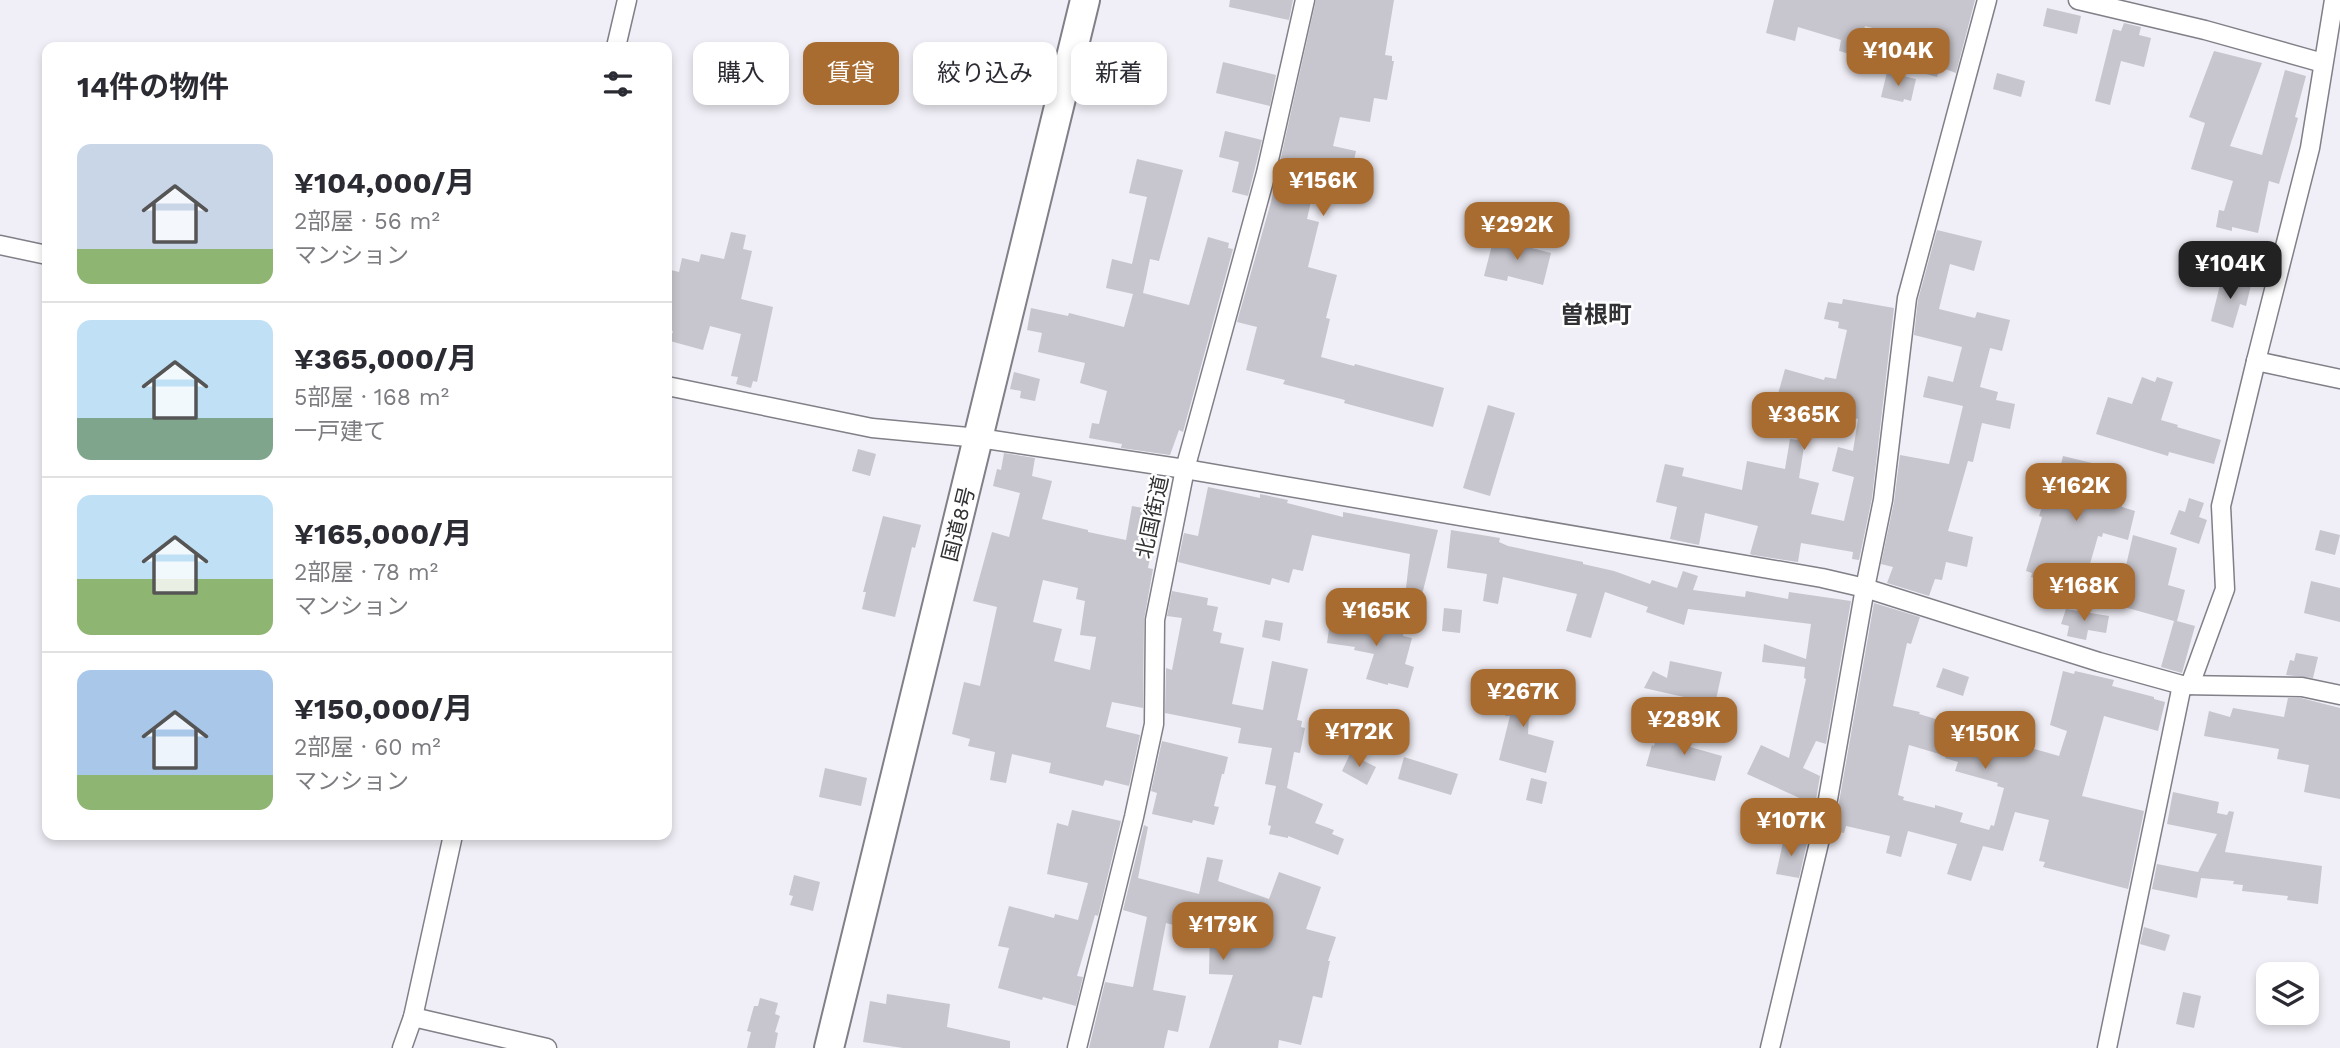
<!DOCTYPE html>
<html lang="ja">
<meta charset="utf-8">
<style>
body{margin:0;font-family:"Work Sans","Noto Sans JP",sans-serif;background:#f2f2f3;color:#2b2b33;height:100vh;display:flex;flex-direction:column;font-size:26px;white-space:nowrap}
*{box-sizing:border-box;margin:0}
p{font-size:23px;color:#7c7c81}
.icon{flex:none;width:38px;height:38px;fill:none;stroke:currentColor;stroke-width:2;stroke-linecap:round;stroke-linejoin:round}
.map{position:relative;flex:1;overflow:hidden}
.side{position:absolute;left:42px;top:42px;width:630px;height:798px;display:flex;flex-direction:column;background:#fff;border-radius:14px;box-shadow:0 4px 10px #0003}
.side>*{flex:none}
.top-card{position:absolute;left:693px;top:42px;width:665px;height:63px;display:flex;gap:14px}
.fabs{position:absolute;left:2256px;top:962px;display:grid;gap:14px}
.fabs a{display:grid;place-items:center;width:63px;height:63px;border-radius:14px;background:#fff;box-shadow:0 4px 10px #0003;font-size:35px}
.price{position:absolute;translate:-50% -60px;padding:0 16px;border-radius:14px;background:#a96c30;color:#fff;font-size:23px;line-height:46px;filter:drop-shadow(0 2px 4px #0008)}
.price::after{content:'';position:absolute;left:50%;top:42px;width:21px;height:16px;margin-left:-10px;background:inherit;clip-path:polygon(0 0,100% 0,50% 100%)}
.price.active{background:#222;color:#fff}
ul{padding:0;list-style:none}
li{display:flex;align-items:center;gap:21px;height:175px;padding:0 35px}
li+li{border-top:2px solid #e1e1e2}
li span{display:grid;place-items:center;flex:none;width:196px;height:140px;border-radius:14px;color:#555}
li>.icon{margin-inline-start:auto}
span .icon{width:84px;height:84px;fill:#fffc;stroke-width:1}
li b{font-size:30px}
h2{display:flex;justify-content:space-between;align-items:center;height:84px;padding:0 35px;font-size:30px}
.chip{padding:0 24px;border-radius:14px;background:#fff;box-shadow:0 4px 10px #0003;font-size:24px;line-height:63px}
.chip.active{background:#a96c30;color:#fff}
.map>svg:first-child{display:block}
.building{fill:#c7c5cd;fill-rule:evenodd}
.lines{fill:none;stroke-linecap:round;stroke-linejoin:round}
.minor-casing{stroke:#817f87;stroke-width:21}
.trunk-casing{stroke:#817f87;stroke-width:32}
.minor{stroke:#fff;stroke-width:18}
.trunk{stroke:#fff;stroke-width:28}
.labels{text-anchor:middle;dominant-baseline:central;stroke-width:5;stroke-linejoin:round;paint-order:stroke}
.street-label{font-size:21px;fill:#323134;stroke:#fff}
.quarter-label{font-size:24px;font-weight:bold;fill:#323134;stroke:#fff}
</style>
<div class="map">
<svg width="2340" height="1048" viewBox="0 0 2340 1048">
<rect width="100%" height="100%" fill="#f0eef6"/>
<g class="building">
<path d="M1230 0H1293L1289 20 1229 7Z"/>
<path d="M1316 0H1394L1385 55 1392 56V61H1394L1387 100 1374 98 1370 122 1340 117 1333 146 1356 151 1349 182 1317 175 1307 219 1319 222 1308 267 1337 275 1326 318 1330 319 1321 357 1354 366 1355 364 1444 388 1433 427 1344 403 1345 400 1283 384 1285 380 1246 370 1257 327 1237 322 1271 202Z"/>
<path d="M1774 0H1975L1956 73 1940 67 1937 77 1919 72 1928 42 1865 26 1857 56 1839 51 1841 40 1798 27 1795 41 1766 33Z"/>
<path d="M2047 8 2081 16 2077 34 2043 26Z"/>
<path d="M2124 23 2141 27 2139 35 2151 38 2144 67 2121 61 2110 105 2095 101 2113 29 2121 31Z"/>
<path d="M2214 51 2262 63 2230 146 2262 155 2285 70 2306 76 2295 117 2298 118 2279 184 2269 181 2258 233 2232 227V231L2216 227 2219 210 2224 211 2233 181 2191 169 2205 123 2189 117Z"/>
<path d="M1223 62 1276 75 1270 106 1216 93Z"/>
<path d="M1887 72 1916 79 1911 101 1904 99 1903 102 1881 97Z"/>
<path d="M1997 73 2025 81 2021 97 1993 89Z"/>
<path d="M1225 131 1262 140 1248 196 1232 192 1239 162 1219 157Z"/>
<path d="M1137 159 1183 170 1159 261 1150 259 1143 293 1189 305 1208 237 1229 243 1228 248 1233 249 1183 432 1179 430 1170 455 1121 448 1122 444 1089 438 1092 423 1099 424 1107 391 1080 383 1085 363 1038 352 1042 333 1027 330 1031 308 1068 316 1069 313 1124 327 1133 294 1106 288 1112 259 1132 264 1147 197 1129 193Z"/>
<path d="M1937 230 1982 241 1974 271 1950 264 1939 309 1975 318 1977 312 2010 320 2002 351 1990 348 1980 387 1998 392 1996 400 2015 404 2010 429 1982 423 1973 462 1968 461 1948 531 1973 537 1967 567 1946 562 1942 580 1935 579 1929 596 1887 583 1893 567 1881 564 1894 502 1900 455 1949 464 1963 406 1923 397 1928 376 1953 382 1962 347 1914 335 1918 300Z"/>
<path d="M731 232 746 235 743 249 752 251 741 299 773 307 757 382 753 381 751 388 736 384 738 377 731 376 741 334 710 326 703 350 670 341 673 331 667 330V269L679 272 682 258 699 262 701 254 724 259Z"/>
<path d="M1502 236 1530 243 1528 247 1551 253 1543 285 1508 276 1507 281 1484 276 1492 245 1499 247Z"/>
<path d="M2222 277 2251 285 2246 306 2240 304 2233 328 2211 321Z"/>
<path d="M1843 299 1894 308 1872 498 1859 560 1852 559 1853 552 1801 543 1798 562 1753 555 1750 554 1758 526 1705 513 1699 545 1670 539 1677 507 1656 502 1665 464 1684 468 1682 476 1742 490 1747 461 1785 469 1790 439 1805 441 1799 478 1819 483 1811 514 1844 521 1854 477 1832 471 1838 447 1853 451 1858 419 1809 410 1801 439 1768 430 1785 369 1824 380 1825 377 1836 379 1847 330 1838 328 1839 322 1824 319 1828 302 1842 304Z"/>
<path d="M1014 372 1040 379 1035 401 1020 398 1021 391 1010 389Z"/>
<path d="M2142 377 2155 382 2157 377 2173 382 2161 420 2178 425 2177 427 2221 440 2214 464 2169 452 2168 456 2096 434 2108 397 2132 404Z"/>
<path d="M1488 405 1515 413 1490 496 1463 488Z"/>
<path d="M858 449 876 454 870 476 852 471Z"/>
<path d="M1004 453 1035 458 1032 476 1052 481 1042 519 1088 530V532L1126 540 1132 506 1159 511 1148 568 1153 569 1144 620 1143 708 1112 702 1106 727 1140 735 1129 786 1105 780 1103 786 1049 773 1051 763 1012 754 1006 783 990 780 995 752 968 746 970 739 952 734 964 682 980 686 997 607 973 601 992 532 1009 537 1020 493 993 486 997 469 1001 470ZM1043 580 1078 588 1076 599 1085 601 1080 635 1096 637 1090 670 1054 661 1062 629 1033 622Z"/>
<path d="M2063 456 2117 469 2110 501 2122 505V507L2135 511 2128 540 2103 533 2102 537 2098 536 2082 592 2031 577 2032 573 2026 571 2042 517 2039 516 2050 483 2056 485Z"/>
<path d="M1208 487 1260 498V494L1288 500 1287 503 1343 517V512L1438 530 1419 607 1404 605 1410 554 1312 535 1303 571 1293 569 1289 583 1272 578 1270 585 1178 562 1184 533 1198 536Z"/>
<path d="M2189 498 2204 503 2199 517 2207 520 2199 544 2170 534 2179 510 2185 512Z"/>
<path d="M883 516 921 525 915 548 912 547 895 617 862 609 866 592H863Z"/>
<path d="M1451 530 1500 538 1499 542 1508 546 1583 562V564L1614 571 1650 584 1652 580 1677 588 1683 571 1698 576 1693 590 1745 597 1746 591 1788 599 1789 592 1851 601 1826 744 1816 741 1803 768 1820 776 1815 805 1747 774 1761 745 1789 758 1806 679 1804 678 1805 667 1762 662 1764 644 1806 659 1811 624 1688 609 1684 625 1646 612 1648 607 1605 592 1591 638 1566 631 1577 594 1503 577 1498 604 1483 601 1487 574 1447 568Z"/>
<path d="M2320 530 2340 535 2335 555 2315 550Z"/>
<path d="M2133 535 2177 548 2168 585 2185 590 2177 621 2195 626 2182 673 2161 667 2174 621 2117 605Z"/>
<path d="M2311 581 2340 588V622L2304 613Z"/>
<path d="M1172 591 1208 598 1207 605 1218 607 1213 631 1222 633 1220 643 1244 648 1232 704 1263 710 1272 661 1308 669 1297 720 1302 721 1301 727 1305 728 1300 753 1294 752 1287 788 1323 804 1315 823 1334 830 1332 834 1344 839 1338 855 1288 836V838L1269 834 1271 826 1268 825 1276 786 1265 784 1272 748 1238 743 1241 728 1165 713 1166 668 1172 670 1182 618 1167 616Z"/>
<path d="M1874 603 1920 617 1911 644 1907 643 1893 706 1920 712 1919 714 1976 731 1973 739 2029 755 2031 748 2059 756 2067 731 2050 725 2063 671 2074 674 2075 671 2114 680 2112 686 2154 697V699L2165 702 2158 731 2104 716 2082 796 2144 811 2128 889 2043 867 2045 862 2039 861 2049 820 2015 812 2003 851 1983 846 1971 881 1947 874 1957 844 1908 831 1901 857 1886 853 1890 836 1846 826 1844 833 1834 831ZM1909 745 1946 756 1945 758 1958 762 1955 771 1998 783 1997 786 2004 788 1994 826 1991 825 1989 830 1960 822 1963 813 1935 805V808L1903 800 1904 797 1898 795Z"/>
<path d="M1444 608 1462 610 1460 633 1442 631Z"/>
<path d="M2066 609 2109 616 2106 633 2088 630 2086 640 2067 636 2069 626 2061 624Z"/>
<path d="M1331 615 1404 628 1403 636 1412 638 1405 664 1414 667 1408 688 1388 683V685L1366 679 1374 654 1354 650 1355 647 1327 643Z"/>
<path d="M1265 620 1283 623 1280 641 1262 637Z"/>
<path d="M2296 653 2318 657 2313 678 2286 675 2290 660 2294 661Z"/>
<path d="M1670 661 1722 672 1715 704 1644 688 1653 671 1667 678Z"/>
<path d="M1943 668 1969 677 1963 696 1936 687Z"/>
<path d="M1511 672H1531L1528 734 1554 741 1546 773 1499 760 1510 716H1505L1506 698H1510Z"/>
<path d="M2288 698H2301L2340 708V799L2304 792 2309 765 2277 759 2279 749 2204 736 2209 711 2230 717 2233 708 2284 717Z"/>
<path d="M1678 725 1697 734 1690 747 1722 756 1715 781 1646 766 1652 745 1654 746 1656 738 1671 742Z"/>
<path d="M1350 729 1367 734 1363 750 1346 744Z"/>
<path d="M1162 741 1228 757 1224 774H1222L1214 806 1219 807 1214 825 1193 820 1192 823 1152 814 1157 793 1151 791Z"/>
<path d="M1350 754 1376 767 1367 785 1342 771Z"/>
<path d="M1404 757 1458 774 1451 795 1398 779Z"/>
<path d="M825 768 867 778 861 806 819 797Z"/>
<path d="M1531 778 1547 782 1542 804 1526 800Z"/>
<path d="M2173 792 2219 802 2217 813 2227 815 2229 811 2234 812 2225 852 2322 866 2318 904 2287 900 2288 896 2242 891 2243 885 2233 884 2234 881 2201 878 2197 898 2152 889 2157 864 2198 872 2217 834 2167 824Z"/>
<path d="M1072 810 1121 821 1098 916 1095 915 1077 976 1083 977 1076 1006 1043 997 1042 1000 998 988 1009 948 998 946 1009 906 1054 918 1055 914 1078 920 1088 883 1047 874 1057 823 1068 826Z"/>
<path d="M1144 825 1148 827 1138 878 1199 894 1207 857 1223 860 1218 881 1269 899 1279 872 1321 887 1306 929 1336 937 1328 961H1330L1322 998 1313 996 1301 1045 1279 1040 1278 1048H1209L1233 975 1209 974 1210 929 1202 928 1201 932 1166 923 1153 990 1186 996 1178 1032 1168 1030 1164 1048H1089L1105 982 1133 987 1147 917 1123 910Z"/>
<path d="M1784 838 1807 843 1799 878 1776 874Z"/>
<path d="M794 875 820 882 813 911 790 905 793 896 789 895Z"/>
<path d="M2144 927 2170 935 2165 951 2140 944Z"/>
<path d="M2183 992 2201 996 2194 1028 2176 1024Z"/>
<path d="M887 994 950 1004 947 1027 1010 1041V1048H903L863 1042 870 1001 886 1004Z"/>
<path d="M760 998 778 1003 775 1014 780 1016 775 1032 778 1033 775 1048H747L751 1032 747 1031 754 1006H758Z"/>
</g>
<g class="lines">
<defs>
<g id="minor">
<path d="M2078 0 2205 30 2323 63"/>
<path d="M2334 0 2310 148 2256 361 2340 379"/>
<path d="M616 47 627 0"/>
<path d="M0 245 47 255"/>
<path d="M667 386 872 428 979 438 1185 469 1822 578 1865 588 2099 662 2182 685 2302 687 2340 695"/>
<path d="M2190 685 2225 589 2221 506 2256 361"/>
<path d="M413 1017 547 1048"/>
<path d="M402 1048 413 1017 453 835"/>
<path d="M1077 1048 1134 817 1154 724 1155 620 1185 469 1266 173 1305 0"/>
<path d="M1770 1048 1824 822 1865 588 1883 500 1907 298 1987 0"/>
<path d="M2107 1048 2182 685"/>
</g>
<path id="trunk" d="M829 1048 1085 0"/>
</defs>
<use href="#minor" class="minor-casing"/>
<use href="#trunk" class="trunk-casing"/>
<use href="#minor" class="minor"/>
<use href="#trunk" class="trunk"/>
</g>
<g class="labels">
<g class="street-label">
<text transform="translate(1152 517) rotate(-78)">北国街道</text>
<text transform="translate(958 524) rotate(-76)">国道8号</text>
</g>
<g class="quarter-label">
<text x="1596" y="315">曽根町</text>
</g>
</g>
</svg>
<div class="fabs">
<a><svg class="icon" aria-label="layers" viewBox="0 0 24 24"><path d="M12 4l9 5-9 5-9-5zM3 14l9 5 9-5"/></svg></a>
</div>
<b class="price" style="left:1898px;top:88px">¥104K</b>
<b class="price" style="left:1323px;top:218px">¥156K</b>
<b class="price" style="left:1517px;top:262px">¥292K</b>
<b class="price active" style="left:2230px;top:301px">¥104K</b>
<b class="price" style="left:1804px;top:452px">¥365K</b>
<b class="price" style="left:2076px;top:523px">¥162K</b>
<b class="price" style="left:2084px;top:623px">¥168K</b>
<b class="price" style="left:1376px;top:648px">¥165K</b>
<b class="price" style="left:1523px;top:729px">¥267K</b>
<b class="price" style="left:1684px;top:757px">¥289K</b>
<b class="price" style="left:1359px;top:769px">¥172K</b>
<b class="price" style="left:1985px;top:771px">¥150K</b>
<b class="price" style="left:1791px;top:858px">¥107K</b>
<b class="price" style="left:1223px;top:962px">¥179K</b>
<div class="top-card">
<a class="chip">購入</a>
<a class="chip active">賃貸</a>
<a class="chip">絞り込み</a>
<a class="chip">新着</a>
</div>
<section class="side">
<h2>14件の物件<svg class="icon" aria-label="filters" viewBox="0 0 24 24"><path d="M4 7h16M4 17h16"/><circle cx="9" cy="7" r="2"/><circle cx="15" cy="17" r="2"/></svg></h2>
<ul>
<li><span style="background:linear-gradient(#c9d6e8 75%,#8fb573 0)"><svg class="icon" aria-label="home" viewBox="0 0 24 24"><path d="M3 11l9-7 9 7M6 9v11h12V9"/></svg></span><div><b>¥104,000/月</b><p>2部屋 · 56 m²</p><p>マンション</p></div></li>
<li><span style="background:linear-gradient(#bfe0f5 70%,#7fa58c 0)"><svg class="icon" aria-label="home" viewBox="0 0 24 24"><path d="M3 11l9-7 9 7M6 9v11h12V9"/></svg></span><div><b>¥365,000/月</b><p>5部屋 · 168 m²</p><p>一戸建て</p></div></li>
<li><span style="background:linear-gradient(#bfe0f5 60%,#8fb573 0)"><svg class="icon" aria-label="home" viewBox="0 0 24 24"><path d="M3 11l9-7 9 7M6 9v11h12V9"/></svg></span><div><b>¥165,000/月</b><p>2部屋 · 78 m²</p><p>マンション</p></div></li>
<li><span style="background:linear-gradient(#a9c7e8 75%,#8fb573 0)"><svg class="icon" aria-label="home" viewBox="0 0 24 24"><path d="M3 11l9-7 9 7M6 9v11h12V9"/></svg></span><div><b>¥150,000/月</b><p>2部屋 · 60 m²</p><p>マンション</p></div></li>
</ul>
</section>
</div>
